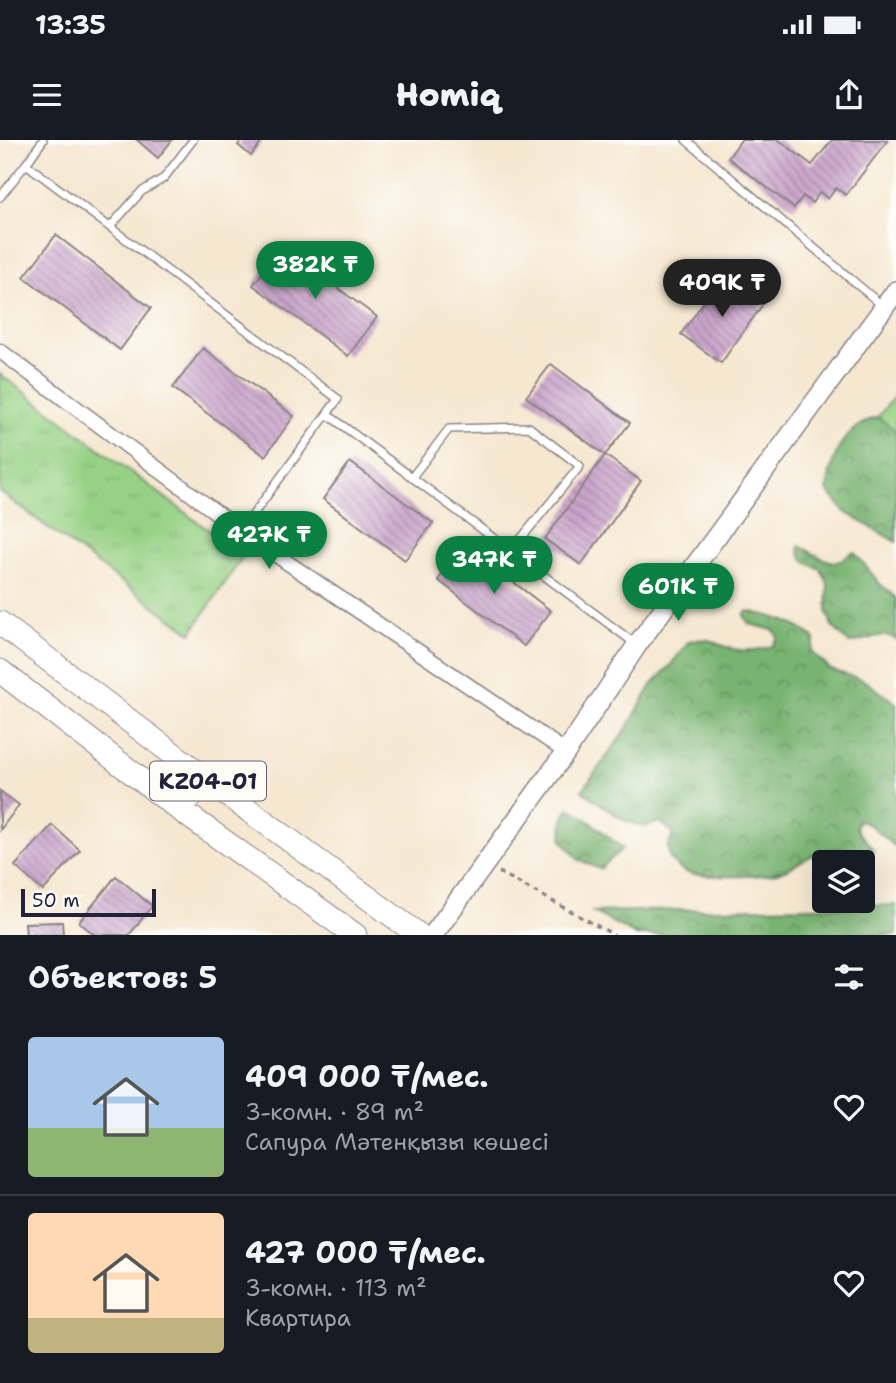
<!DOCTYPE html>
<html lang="ru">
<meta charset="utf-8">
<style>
body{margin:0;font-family:"Shantell Sans",sans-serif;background:#20242c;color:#f1f3f6;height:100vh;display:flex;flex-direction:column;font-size:26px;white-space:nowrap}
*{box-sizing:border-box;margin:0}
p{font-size:23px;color:#9ea1a6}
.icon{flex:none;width:38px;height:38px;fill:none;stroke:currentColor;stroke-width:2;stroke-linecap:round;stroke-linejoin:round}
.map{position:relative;height:795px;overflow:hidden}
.details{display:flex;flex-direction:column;background:#171b24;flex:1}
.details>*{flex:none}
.controls{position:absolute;left:812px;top:710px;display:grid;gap:14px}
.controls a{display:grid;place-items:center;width:63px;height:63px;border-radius:7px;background:#171b24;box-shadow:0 7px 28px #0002;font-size:35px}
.scale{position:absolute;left:21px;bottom:18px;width:135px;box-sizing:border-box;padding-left:7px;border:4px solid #22223b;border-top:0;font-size:19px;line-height:24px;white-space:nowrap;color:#22223b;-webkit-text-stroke:5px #fdfcf7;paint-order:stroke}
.price{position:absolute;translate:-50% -60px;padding:0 16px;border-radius:24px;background:#0b8043;color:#fff;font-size:23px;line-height:46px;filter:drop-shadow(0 2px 4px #0008)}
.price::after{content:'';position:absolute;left:50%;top:42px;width:21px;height:16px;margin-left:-10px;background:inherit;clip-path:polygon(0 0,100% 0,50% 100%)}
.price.current{background:#222;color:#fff}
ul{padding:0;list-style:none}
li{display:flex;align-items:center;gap:21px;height:175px;padding:0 28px}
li+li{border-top:2px solid #363941}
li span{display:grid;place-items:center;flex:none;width:196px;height:140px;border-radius:7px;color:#555}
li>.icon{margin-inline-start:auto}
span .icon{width:84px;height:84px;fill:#fffc;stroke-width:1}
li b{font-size:30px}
h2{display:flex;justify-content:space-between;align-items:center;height:84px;padding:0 28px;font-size:30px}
.status{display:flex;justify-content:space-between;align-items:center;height:49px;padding:0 35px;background:#171b24;direction:ltr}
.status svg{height:19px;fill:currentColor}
header{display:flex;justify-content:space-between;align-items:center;height:91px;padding:0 28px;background:#171b24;font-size:32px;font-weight:800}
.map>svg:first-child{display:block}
.forest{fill:url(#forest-crowns);stroke:#4e6a56;stroke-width:2}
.park{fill:url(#park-tufts);stroke:#5c7a60;stroke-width:2}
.pitch{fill:#97d185;stroke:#5c7a60;stroke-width:2}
.building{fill:url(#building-back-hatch)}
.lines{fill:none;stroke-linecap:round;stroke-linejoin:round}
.service-casing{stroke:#8c8486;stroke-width:10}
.minor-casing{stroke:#8c8486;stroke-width:17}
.tertiary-casing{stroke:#8c8486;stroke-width:22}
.primary-casing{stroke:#8c8486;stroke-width:25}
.path{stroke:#8c8486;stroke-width:3.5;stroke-dasharray:5 5;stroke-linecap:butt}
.service{stroke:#fff;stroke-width:7}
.minor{stroke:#fff;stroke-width:14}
.tertiary{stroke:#fff;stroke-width:19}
.primary{stroke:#fff;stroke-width:23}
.labels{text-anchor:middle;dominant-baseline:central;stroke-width:7;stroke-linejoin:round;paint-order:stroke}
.shield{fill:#fdfcf7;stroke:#646373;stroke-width:2}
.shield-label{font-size:23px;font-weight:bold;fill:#22223b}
</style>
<div class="status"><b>13:35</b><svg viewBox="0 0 49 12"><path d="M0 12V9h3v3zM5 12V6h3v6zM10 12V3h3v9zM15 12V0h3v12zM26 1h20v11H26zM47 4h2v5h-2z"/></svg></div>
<header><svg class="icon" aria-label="menu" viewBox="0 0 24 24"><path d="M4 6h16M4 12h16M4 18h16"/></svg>Homiq<svg class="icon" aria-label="share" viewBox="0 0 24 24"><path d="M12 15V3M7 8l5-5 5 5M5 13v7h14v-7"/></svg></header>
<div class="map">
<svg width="896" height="795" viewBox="0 0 896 795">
<defs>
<pattern id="forest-crowns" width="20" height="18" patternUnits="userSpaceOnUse" patternTransform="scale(1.75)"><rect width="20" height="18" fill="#79b372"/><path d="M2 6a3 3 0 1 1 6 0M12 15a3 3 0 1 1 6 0" fill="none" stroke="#63915f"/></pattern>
<pattern id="park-tufts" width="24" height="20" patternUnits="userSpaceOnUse" patternTransform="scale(1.75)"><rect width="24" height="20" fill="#97d185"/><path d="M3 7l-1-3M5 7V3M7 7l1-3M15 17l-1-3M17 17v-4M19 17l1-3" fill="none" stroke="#82b374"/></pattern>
<pattern id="building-back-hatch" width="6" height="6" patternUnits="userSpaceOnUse" patternTransform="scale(1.75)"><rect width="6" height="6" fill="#caa4cb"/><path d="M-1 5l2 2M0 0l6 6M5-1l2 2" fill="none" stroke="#a485a6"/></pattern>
</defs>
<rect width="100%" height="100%" fill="#fdfcf7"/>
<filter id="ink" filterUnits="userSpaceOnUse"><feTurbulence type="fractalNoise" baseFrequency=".0143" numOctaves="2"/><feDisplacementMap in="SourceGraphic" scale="14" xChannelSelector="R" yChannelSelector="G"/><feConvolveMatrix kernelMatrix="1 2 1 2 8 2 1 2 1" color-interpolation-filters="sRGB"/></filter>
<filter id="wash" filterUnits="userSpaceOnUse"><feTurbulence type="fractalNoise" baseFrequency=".00686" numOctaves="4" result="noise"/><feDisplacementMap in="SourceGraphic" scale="28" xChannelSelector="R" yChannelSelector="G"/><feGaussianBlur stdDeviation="1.57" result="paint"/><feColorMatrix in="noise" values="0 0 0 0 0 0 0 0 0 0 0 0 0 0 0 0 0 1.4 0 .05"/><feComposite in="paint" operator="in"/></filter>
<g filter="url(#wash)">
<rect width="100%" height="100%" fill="#f5e7d0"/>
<g class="forest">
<path d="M878 277 896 291V402L845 372 827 350C831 316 843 287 878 277Z"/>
<path d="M799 406C809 410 828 425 838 421 845 419 847 414 854 412L880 444 896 458V500C884 489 864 502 849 503L832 486 827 471 828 444 821 429C808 424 799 421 799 406Z"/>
<path d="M748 471C772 476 796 482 815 499L812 512 831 530 863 540 896 563V707C885 699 871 682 858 680L856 688C860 698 869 701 874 711 860 712 844 707 831 709 811 712 797 727 777 733 762 737 700 738 686 732 680 730 675 723 670 719L668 706 674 693 660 682 644 687 624 680 582 651 627 588 652 545 669 527 689 501C712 496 714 504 733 509 747 512 760 510 773 506L778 497 773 490 749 484 744 475Z"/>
<path d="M569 668 583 676 623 708 600 729 579 720 562 700 563 680Z"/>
<path d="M896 765V795H636L593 772Z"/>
</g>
<path class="park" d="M0 234 243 416 191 493 0 352Z"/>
<path class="pitch" d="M896 254V291L878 277Z"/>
<g id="blocks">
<g class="building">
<path d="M137 0H172L158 18Z"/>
<path d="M242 0H257L261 3 251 16 238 5Z"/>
<path d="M741 0H779L812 25 832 0H888L846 55 836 48 828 59 820 52 812 63 803 56 794 68 728 18Z"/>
<path d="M56 95 151 168 120 210 24 137Z"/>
<path d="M282 107 377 177 348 216 253 145Z"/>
<path d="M723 135 763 164 721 223 681 194Z"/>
<path d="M203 208 294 276 265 316 173 248Z"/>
<path d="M551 224 630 283 605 315 526 257Z"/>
<path d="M605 315 641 341 581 425 545 399Z"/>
<path d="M350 322 433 383 405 420 323 359Z"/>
<path d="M465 405 551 471 524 506 438 440Z"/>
<path d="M0 651 19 665 0 690Z"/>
<path d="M52 685 80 710 43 751 15 726Z"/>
<path d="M116 736 152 766 129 795H95L79 782Z"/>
<path d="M62 782 63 795H26L25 783Z"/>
</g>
</g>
</g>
<g filter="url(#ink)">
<use href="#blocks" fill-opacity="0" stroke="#8c8486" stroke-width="2"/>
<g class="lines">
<defs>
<g id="service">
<path d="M686 0 884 167"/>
<path d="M26 24 43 0"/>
<path d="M0 57 26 24 338 259 241 391"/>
<path d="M110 87 141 52 164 38 193 0"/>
<path d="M327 274 637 505"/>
<path d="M412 337 449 289 529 287 580 326 511 411"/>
</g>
<path id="minor" d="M0 211 241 391 566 612"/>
<path id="tertiary" d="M433 795 566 612 637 505 896 151"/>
<g id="primary">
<path d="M0 483 206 639 419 795"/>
<path d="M0 531 179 669 355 795"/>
<path d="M179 669 206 639"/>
</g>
</defs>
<use href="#service" class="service-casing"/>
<use href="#minor" class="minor-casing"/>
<use href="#tertiary" class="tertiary-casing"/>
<use href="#primary" class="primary-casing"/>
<path class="path" d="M499 732 614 795"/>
<use href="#service" class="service"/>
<use href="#minor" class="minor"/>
<use href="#tertiary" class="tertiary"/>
<use href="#primary" class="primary"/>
</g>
</g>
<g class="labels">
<rect class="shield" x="150" y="621.5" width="116" height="39" rx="5"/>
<g class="shield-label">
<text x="208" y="641">KZ04-01</text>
</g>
</g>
</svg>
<div class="controls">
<a><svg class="icon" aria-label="layers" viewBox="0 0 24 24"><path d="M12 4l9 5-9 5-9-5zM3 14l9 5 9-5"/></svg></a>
</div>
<div class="scale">50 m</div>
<b class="price" style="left:315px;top:161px">382K ₸</b>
<b class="price current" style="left:722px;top:179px">409K ₸</b>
<b class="price" style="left:269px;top:431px">427K ₸</b>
<b class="price" style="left:494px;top:456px">347K ₸</b>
<b class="price" style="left:678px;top:483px">601K ₸</b>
</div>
<section class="details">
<h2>Объектов: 5<svg class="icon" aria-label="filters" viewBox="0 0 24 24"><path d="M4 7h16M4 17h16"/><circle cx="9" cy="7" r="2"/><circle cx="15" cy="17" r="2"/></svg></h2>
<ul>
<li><span style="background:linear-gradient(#a9c7e8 65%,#8fb573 0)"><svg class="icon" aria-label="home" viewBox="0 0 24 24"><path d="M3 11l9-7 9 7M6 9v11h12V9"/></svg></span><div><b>409 000 ₸/мес.</b><p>3-комн. · 89 m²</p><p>Сапура Мәтенқызы көшесі</p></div><svg class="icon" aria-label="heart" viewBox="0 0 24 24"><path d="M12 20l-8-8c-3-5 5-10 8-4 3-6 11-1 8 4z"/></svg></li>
<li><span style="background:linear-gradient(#ffd9b3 75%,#c2b280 0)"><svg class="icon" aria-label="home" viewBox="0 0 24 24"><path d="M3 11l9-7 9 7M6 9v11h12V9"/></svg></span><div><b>427 000 ₸/мес.</b><p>3-комн. · 113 m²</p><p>Квартира</p></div><svg class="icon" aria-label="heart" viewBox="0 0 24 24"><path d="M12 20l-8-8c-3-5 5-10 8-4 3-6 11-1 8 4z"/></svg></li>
</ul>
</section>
